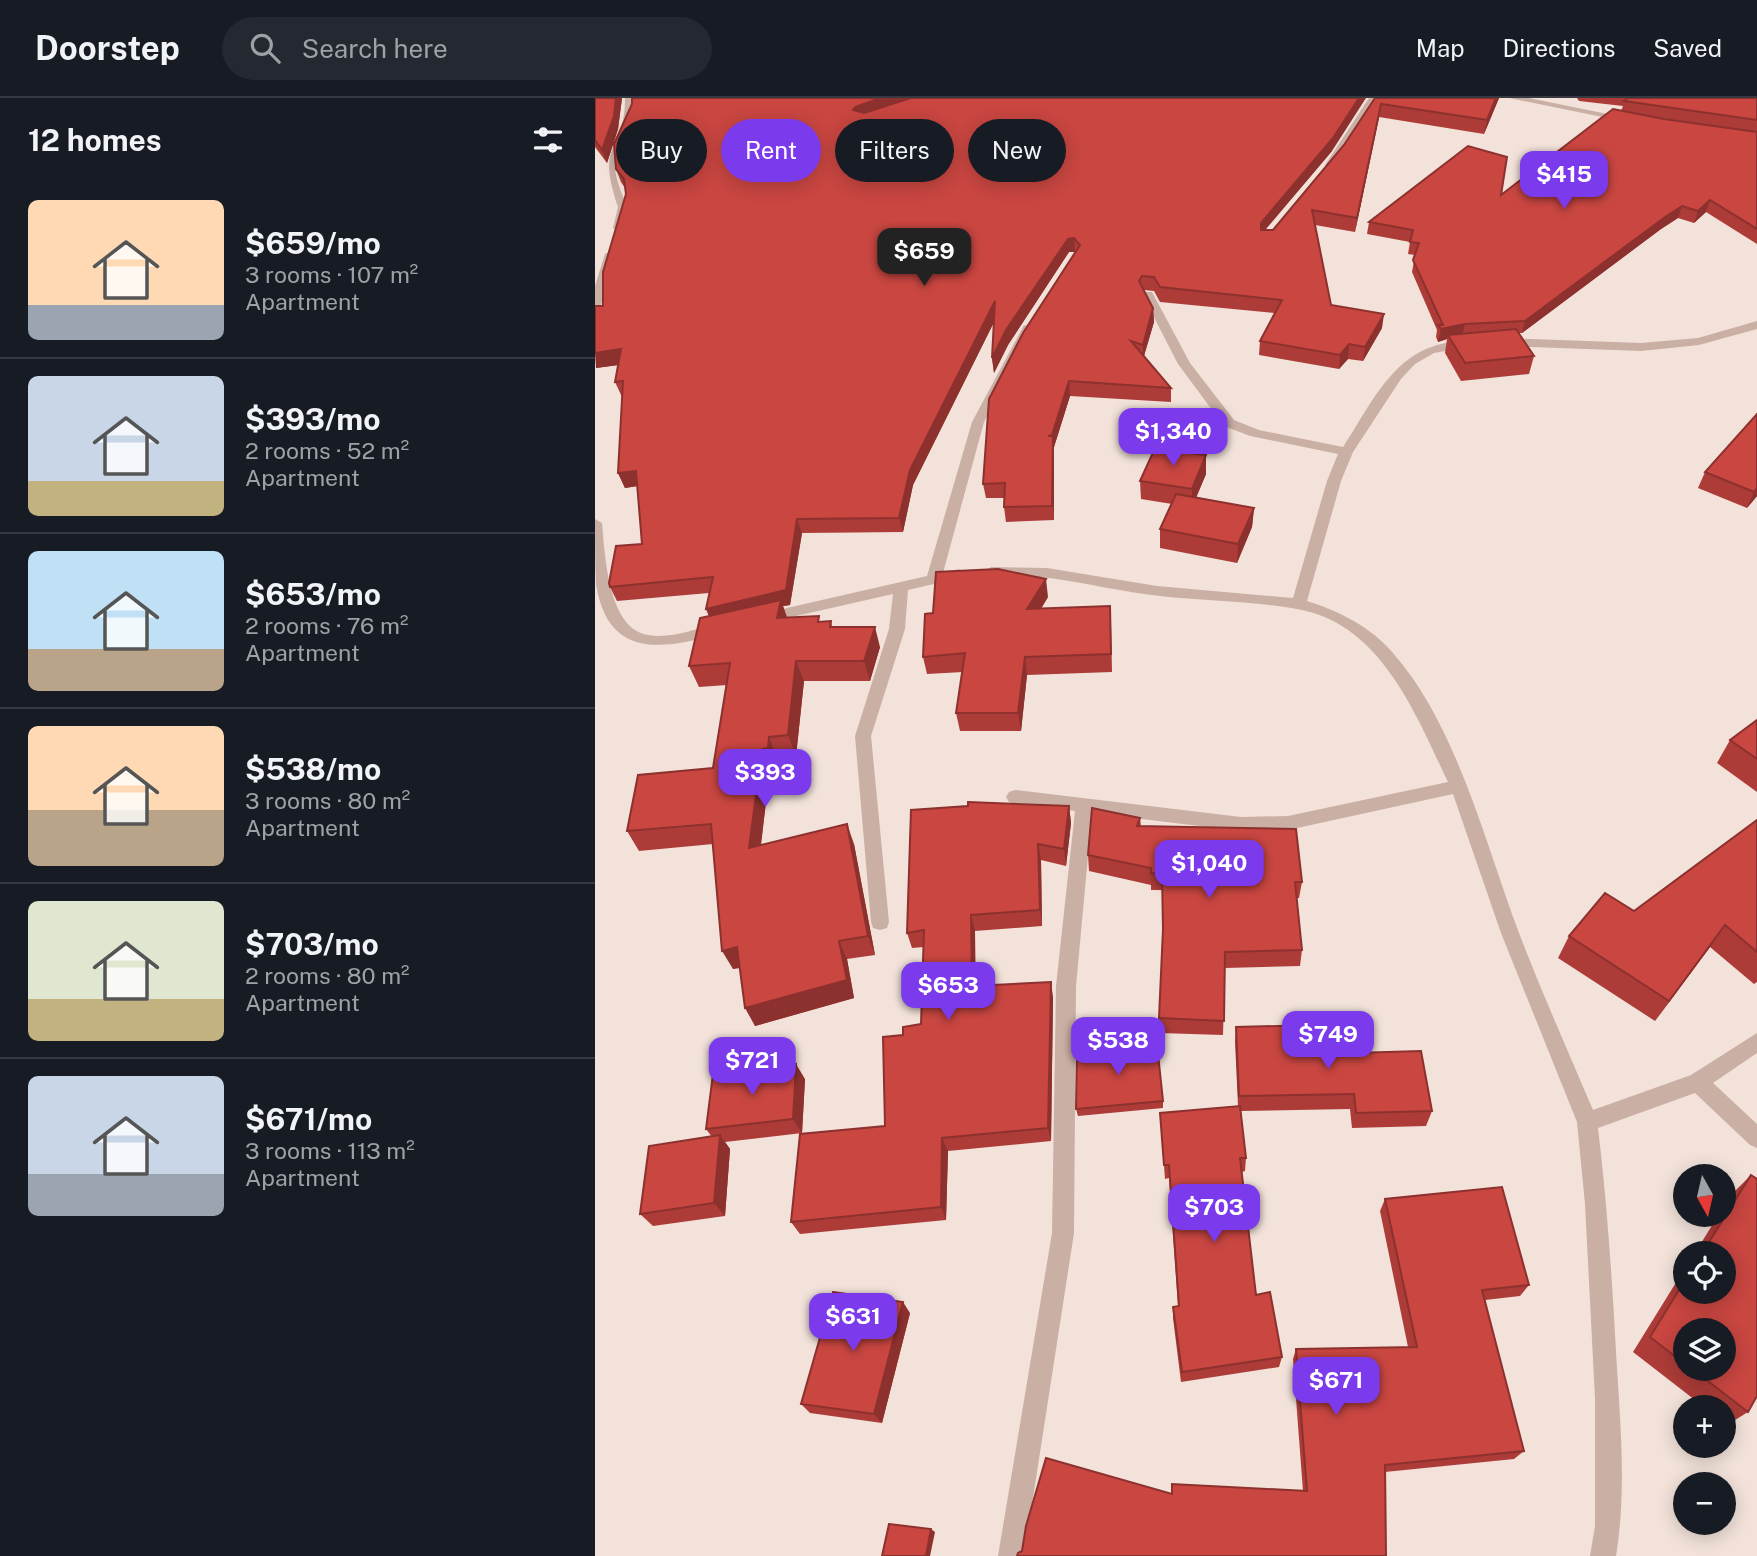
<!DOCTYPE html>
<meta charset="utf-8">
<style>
body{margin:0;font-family:"Public Sans",sans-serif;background:#242831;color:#f1f3f6;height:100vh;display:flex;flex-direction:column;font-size:26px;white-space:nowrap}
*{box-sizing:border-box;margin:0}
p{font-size:23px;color:#9ea1a6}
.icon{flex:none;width:38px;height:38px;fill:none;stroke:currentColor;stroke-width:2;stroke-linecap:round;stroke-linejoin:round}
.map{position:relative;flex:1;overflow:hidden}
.side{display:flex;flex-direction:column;background:#171b24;width:595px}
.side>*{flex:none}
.guide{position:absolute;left:21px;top:21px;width:665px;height:63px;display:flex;gap:14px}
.needle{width:46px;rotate:172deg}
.tools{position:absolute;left:1078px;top:1066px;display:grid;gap:14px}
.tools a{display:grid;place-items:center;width:63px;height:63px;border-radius:50%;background:#171b24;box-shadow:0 4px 18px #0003;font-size:35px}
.price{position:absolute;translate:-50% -60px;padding:0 16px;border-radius:14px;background:#7c3aed;color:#fff;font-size:23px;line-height:46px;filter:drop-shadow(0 2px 4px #0008)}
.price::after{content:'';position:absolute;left:50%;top:42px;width:21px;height:16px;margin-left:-10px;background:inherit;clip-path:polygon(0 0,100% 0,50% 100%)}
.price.on{background:#222;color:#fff}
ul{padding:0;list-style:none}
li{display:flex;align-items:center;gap:21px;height:175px;padding:0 28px}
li+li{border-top:2px solid #363941}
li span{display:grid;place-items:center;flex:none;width:196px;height:140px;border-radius:10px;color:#555}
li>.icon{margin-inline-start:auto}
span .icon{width:84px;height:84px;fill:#fffc;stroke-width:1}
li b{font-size:30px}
h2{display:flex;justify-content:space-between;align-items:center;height:84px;padding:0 28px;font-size:30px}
.chip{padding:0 24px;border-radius:32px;background:#171b24;box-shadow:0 4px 18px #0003;font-size:24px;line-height:63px}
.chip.on{background:#7c3aed;color:#fff}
header{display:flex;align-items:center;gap:42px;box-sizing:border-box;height:98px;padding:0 35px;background:#171b24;border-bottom:2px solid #363941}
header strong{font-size:33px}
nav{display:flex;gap:38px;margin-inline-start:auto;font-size:24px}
.search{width:490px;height:63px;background:#242831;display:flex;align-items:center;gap:18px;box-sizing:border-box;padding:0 24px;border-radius:38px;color:#9ea1a6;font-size:26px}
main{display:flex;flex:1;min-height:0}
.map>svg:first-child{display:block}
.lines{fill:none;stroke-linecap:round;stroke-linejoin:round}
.street{fill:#caafa5;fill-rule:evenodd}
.wall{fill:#ad3c38;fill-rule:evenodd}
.shaded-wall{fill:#8d312e}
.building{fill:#c94641;stroke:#8d312e;stroke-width:2}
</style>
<header>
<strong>Doorstep</strong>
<div class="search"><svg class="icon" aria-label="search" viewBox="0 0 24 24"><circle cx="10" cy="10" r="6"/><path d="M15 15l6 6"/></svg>Search here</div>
<nav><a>Map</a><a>Directions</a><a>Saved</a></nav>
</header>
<main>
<section class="side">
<h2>12 homes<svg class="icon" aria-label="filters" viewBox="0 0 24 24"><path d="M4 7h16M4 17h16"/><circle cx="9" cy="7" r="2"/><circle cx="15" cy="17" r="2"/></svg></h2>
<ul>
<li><span style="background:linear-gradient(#ffd9b3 75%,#9aa5b1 0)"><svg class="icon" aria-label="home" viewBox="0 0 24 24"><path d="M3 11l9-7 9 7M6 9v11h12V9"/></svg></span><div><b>$659/mo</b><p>3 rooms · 107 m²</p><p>Apartment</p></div></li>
<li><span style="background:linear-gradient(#c9d6e8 75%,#c2b280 0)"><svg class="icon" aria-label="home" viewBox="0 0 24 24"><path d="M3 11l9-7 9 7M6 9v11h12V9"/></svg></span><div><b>$393/mo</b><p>2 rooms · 52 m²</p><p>Apartment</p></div></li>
<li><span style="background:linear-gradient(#bfe0f5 70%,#b9a48a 0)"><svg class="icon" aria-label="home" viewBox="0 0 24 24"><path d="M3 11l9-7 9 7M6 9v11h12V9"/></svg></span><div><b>$653/mo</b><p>2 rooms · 76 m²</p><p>Apartment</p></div></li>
<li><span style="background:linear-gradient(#ffd9b3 60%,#b9a48a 0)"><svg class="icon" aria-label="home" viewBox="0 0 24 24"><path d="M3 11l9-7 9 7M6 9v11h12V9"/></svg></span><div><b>$538/mo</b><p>3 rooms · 80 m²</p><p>Apartment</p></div></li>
<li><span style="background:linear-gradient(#dfe7d0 70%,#c2b280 0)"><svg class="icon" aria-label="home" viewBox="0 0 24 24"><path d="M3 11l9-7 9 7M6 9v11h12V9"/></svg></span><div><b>$703/mo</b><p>2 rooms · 80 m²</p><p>Apartment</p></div></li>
<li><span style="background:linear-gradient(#c9d6e8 70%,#9aa5b1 0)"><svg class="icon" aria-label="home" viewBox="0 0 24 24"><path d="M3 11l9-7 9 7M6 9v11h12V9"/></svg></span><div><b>$671/mo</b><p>3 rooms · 113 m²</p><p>Apartment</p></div></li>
</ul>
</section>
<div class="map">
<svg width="1162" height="1458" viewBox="0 0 1162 1458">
<rect width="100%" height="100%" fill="#f2e2da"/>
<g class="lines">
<g class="street">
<path d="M30 0H40C40 57 0 40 33 109L28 130 23 133 18 130 23 109C0 40 30 57 30 0Z"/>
<path d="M774 0H784L738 69H732L730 67Z"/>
<path d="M914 0H934L1037 21 1032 24Z"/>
<path d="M15 153 20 156 6 207 0 210V188L10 156Z"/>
<path d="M549 194H557L595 265 639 322 664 332 748 349C776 307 797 255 851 245 860 244 869 241 878 242V248L839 255 820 266 806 281 758 354 746 383 712 503C744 513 776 529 798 555 862 628 890 745 924 835 947 895 973 953 998 1012L1096 977 1162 935V955L1118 985 1162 1026V1050L1155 1047 1100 995 1003 1030C1012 1105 1017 1179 1021 1254 1025 1321 1032 1392 1021 1458H995L1000 1428V1300L990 1106 982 1024 906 835 858 696 693 732 646 733 497 715 481 888 479 1135 429 1458H403L457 1135 461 888 480 713 420 706 414 704 411 699 414 694 420 692 646 719 693 718 853 684C821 617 786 525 702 511 657 503 610 503 565 498 528 494 491 485 454 480 435 478 415 479 396 479L389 474 396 469 452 470 562 488 698 500 732 383 743 356 655 338 629 328 583 266 547 196Z"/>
<path d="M1162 223V231L1104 247 1046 253 906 248 900 244 906 240 1046 245 1103 240Z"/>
<path d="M429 227 439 229 389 324 348 475 364 471 371 476 369 479 313 492 310 531 276 638 294 824 292 830 285 832 278 830 276 824 260 638 294 531 298 496 170 525 162 520 170 515 332 478 377 324Z"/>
<path d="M0 421 7 425C10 457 13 531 53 537 76 541 100 531 122 526L130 531 127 535C70 551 13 563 1 486 0 465 0 442 0 421Z"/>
</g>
</g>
<g class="wall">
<path d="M0 0H27L23 31 12 65 0 49Z"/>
<path d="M780 0H904L889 36 784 19 760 134 720 127 736 207 787 230 768 263 753 261 744 271 664 257 665 243 679 215 565 204 559 193 549 192 558 210 559 224 549 258 576 290V304L475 298 459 349V422L411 424 409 409V400H391L388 386 480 154H474L413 247 399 275 397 260 399 224 318 387 308 434 207 435 195 507 188 508 192 519 226 524 236 523 237 529 285 549 275 583H209L201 658 182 660 181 670 175 671 166 747 259 746 280 857 252 861 259 900 160 928 145 870 138 871 118 746 44 753 32 733 118 670 132 587 104 589 94 568 114 518 111 511 114 495 22 503 15 489 47 446 43 388 30 390 23 375 27 299 20 284 23 267 1 270 8 208 31 96 30 90 26 84 21 71 37 6 737 53 670 132H678L749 47Z"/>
<path d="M982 0H1162V146L1111 114 1099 125 1083 120 1066 131 927 235H924L939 258 934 276 866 283 850 255 852 241 843 244 841 239 842 232 817 174 820 157 813 156 815 144 772 136 774 124 906 97 1026 13 1028 8 984 3ZM1051 18 1121 28 1069 21Z"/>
<path d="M1162 316V398L1152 410 1103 390 1110 374Z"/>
<path d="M611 357V376L601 400 659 410 657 429 642 465 565 450V431L577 406 546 401 545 383Z"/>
<path d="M453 499 446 511 516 526 517 574 432 577 426 633H365L361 615 368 574 332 576 328 559Z"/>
<path d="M1162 622V694L1122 665 1135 642Z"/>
<path d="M474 708 476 725 471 768 446 762 447 828 380 833V888L458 899 456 1043 353 1053 351 1122 205 1136 196 1124 290 1028 308 937 326 926 329 849 317 850 312 835Z"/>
<path d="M545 720 546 728 707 784 704 800H702L707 852 705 868 630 870 628 937 564 935V920L568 833 567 792H556V787L494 773 493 757Z"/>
<path d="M1162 722V884L1159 886 1115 849 1060 923 963 860 974 838 1039 813Z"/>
<path d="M641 929 722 956 837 1013 831 1028 757 1030 755 1011 645 1013 651 1060 650 1073 647 1074 661 1197 687 1259 684 1269 586 1284 578 1220V1209L583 1208 574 1080 570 1081 565 1015 643 1008 640 944Z"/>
<path d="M210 981 207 1035 130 1044 135 1051 130 1118 58 1128 45 1116 117 1039 111 1031Z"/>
<path d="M568 1003V1010L483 1018 481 1011Z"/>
<path d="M1156 1077 1153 1314 1132 1327 1129 1324V1309H1109L1038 1254 1090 1170V1194L1129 1155H1100L1124 1116H1129V1109L1137 1096ZM1090 1232 1129 1270H1090Z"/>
<path d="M790 1101 934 1187 925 1198 890 1202 929 1353 919 1361 790 1374 791 1458 577 1396 708 1393 698 1261 701 1251 813 1249 785 1113Z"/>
<path d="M315 1215 287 1325 215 1315 206 1306Z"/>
</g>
<g class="shaded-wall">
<path d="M21 0H27L23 31 12 65 7 52Z"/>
<path d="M285 0H326L262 22 258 12 260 9Z"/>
<path d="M764 0H771L737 53 665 138 666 125Z"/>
<path d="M901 0H904L889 36 892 22Z"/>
<path d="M786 6 784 19 760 134 762 120Z"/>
<path d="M1115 102 1111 114 1099 125 1103 113Z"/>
<path d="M1087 108 1083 120 1066 131 927 235 930 223 1070 119Z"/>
<path d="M479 140 480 154H474L413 247 399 275 397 260 411 232 473 141Z"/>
<path d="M400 203 402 218 318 387 308 434 304 420 315 372Z"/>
<path d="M558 210 559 224 548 261V247Z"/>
<path d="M789 216 787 230 768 263 770 249Z"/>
<path d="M870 226 867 238 853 237 852 241 843 244 846 231Z"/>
<path d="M754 246 753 261 744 271 745 257Z"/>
<path d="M26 251 31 266 1 270 0 255Z"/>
<path d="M474 283 475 298 459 349V422L453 338Z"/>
<path d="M611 357V376L597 409V391Z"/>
<path d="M41 373 48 387 30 390 23 375Z"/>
<path d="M1162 390V398L1152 410 1159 394Z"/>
<path d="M659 410 657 429 642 465 643 446Z"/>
<path d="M202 421 207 435 195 507 188 508 193 523 117 525 111 511Z"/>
<path d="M451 481 453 499 434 529 432 511Z"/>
<path d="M280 529 285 549 275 583 269 563Z"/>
<path d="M430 559 432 577 426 633 423 615Z"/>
<path d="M201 563 209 583 201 658 193 637Z"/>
<path d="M174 639 182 660 181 670 173 650Z"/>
<path d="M167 651 175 671 163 769 154 750Z"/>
<path d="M474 708 476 725 471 768 469 751Z"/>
<path d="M252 726 259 746 280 857 273 838Z"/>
<path d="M443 746 446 762 447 828 445 812Z"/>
<path d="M376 817 380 833 381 903 377 888Z"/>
<path d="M1130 827 1115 849 1060 923 1074 903Z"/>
<path d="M244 843 252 861 259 900 160 928 150 910Z"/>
<path d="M142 849 152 868 138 871 127 853Z"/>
<path d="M456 884 458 899 456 1043 453 1030Z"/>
<path d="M201 966 210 981 207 1035 198 1021Z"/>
<path d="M125 1037 135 1051 130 1118 119 1105Z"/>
<path d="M347 1040 353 1053 351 1122 346 1109Z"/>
<path d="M308 1204 315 1215 287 1325 279 1316Z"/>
<path d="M336 1431 340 1434 335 1458H331Z"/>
</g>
<g class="building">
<path d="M0 0H21L19 18 7 52 0 42Z"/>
<path d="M37 0H285L260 9 258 12 269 15 316 0H764L738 40 666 125V132H678L749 47 780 0H901L892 22 786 6 762 120 717 112 736 207 789 216 770 249 754 246 745 257 665 243 687 202 565 189 559 179 547 178 544 183 558 210 548 247 536 243 576 290 474 283 457 337 453 338H458L457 408 409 409 410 385 388 386 394 301 428 235 485 147 479 140 473 141 411 232 397 260 400 203 315 372 304 420 202 421 191 492 111 511 118 479 15 489 14 485 21 448 47 446 41 373 23 375 28 283 20 284 26 251 0 255V208H8V174L31 96 29 81 21 71 19 46 37 6Z"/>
<path d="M1033 0H1162V22L1029 3Z"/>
<path d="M1018 11 1069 21 1162 34V131L1115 102 1103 113 1087 108 1070 119 930 223 870 226 846 231 843 227H848L818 162 824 145 815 144 818 132 774 124 873 48 912 59 906 97Z"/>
<path d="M921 231 939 258 870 265 853 237Z"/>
<path d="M1162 316V390L1159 394 1110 374Z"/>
<path d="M560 350 611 357 597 391 545 383Z"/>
<path d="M581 396 659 410 643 446 565 431Z"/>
<path d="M403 471 451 481 432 511 515 508 516 556 430 559 423 615H361L370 555 328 559 330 516 338 515 341 474Z"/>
<path d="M186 502 182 520 224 518 223 524 236 523 235 529H280L269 563H201L193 637 174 639 173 650 167 651 154 750 252 726 273 838 244 843 252 882 150 910 142 849 127 853 116 726 32 733 43 677 118 670 135 565 94 568 105 520Z"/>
<path d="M1162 622V661L1135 642Z"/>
<path d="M373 704 474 708 469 751 443 746 445 812 376 817 377 888 456 884 453 1030 347 1040 346 1109 196 1124 205 1036 290 1028 288 939 308 937V929L326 926 329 832 312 835 316 712 373 708Z"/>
<path d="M497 710 545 720 542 728 701 731 707 784H700L707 852 630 854 629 923 564 920 568 831 567 776 556 775V770L493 757Z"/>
<path d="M1162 722V854L1130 827 1074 903 974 838 1010 795 1039 813Z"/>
<path d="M719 927 722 956 826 953 837 1013 761 1015 759 996 644 998 641 929Z"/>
<path d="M562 946 568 1003 481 1011 482 954Z"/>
<path d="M201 966 198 1021 111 1031 118 976Z"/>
<path d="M645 1008 651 1060H645L661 1197 675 1194 687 1259 587 1274 578 1209 584 1208 574 1067H569L565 1015Z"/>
<path d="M125 1037 119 1105 45 1116 54 1048Z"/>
<path d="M1156 1077 1162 1081V1298L1153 1314 1096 1270H1129V1232H1090V1266L1055 1239 1090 1182V1194H1129V1155H1107Z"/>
<path d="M907 1089 934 1187 887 1192 929 1353 790 1367 791 1458H422L423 1455 427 1453 431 1428 451 1360 577 1396V1386L712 1393 701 1251 822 1249 790 1101Z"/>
<path d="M238 1194 308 1204 279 1316 206 1306Z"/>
<path d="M294 1426 336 1431 331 1458H287Z"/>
</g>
</svg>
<div class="tools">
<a><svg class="needle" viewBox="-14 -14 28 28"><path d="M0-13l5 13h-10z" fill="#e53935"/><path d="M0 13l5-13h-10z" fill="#9ea1a6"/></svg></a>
<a><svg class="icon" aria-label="locate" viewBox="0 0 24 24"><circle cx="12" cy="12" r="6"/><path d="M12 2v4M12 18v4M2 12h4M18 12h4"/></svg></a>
<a><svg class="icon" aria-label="layers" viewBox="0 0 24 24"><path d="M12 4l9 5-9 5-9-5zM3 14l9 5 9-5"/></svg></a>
<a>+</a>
<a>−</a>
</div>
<b class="price" style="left:969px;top:113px">$415</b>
<b class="price on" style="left:329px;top:190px">$659</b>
<b class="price" style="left:578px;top:370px">$1,340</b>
<b class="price" style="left:170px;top:711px">$393</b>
<b class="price" style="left:614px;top:802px">$1,040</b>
<b class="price" style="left:353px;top:924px">$653</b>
<b class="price" style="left:733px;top:973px">$749</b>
<b class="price" style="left:523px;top:979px">$538</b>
<b class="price" style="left:157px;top:999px">$721</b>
<b class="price" style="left:619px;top:1146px">$703</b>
<b class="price" style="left:258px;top:1255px">$631</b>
<b class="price" style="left:741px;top:1319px">$671</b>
<div class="guide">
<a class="chip">Buy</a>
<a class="chip on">Rent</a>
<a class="chip">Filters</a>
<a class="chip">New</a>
</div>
</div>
</main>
